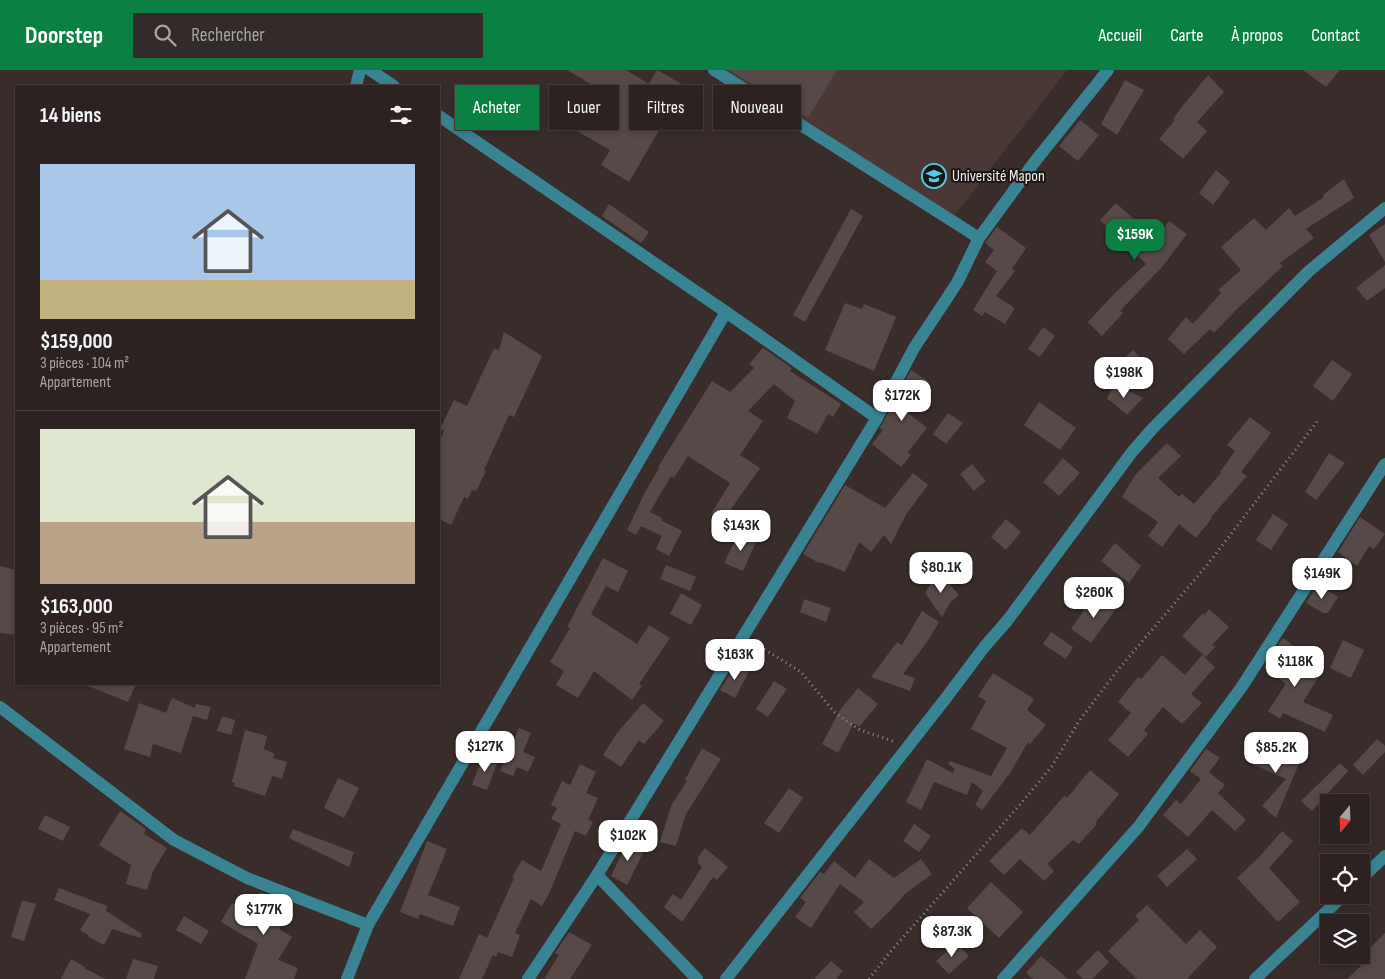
<!DOCTYPE html>
<html lang="fr">
<meta charset="utf-8">
<style>
body{margin:0;font-family:"Sofia Sans Condensed",sans-serif;background:#332a2a;color:#f1f3f6;height:100vh;display:flex;flex-direction:column;font-size:19px;white-space:nowrap}
*{box-sizing:border-box;margin:0}
p{font-size:16px;color:#a6a4a5}
.icon{flex:none;width:28px;height:28px;fill:none;stroke:currentColor;stroke-width:2;stroke-linecap:round;stroke-linejoin:round}
.map{position:relative;flex:1;overflow:hidden}
.drawer{position:absolute;left:15px;top:15px;width:425px;height:600px;display:flex;flex-direction:column;background:#2b2221;border-radius:0px;box-shadow:0 2px 8px #0003,0 0 0 1px #473f3f}
.drawer>*{flex:none}
.top-card{position:absolute;left:455px;top:15px;width:475px;height:45px;display:flex;gap:10px}
.needle{width:32px;rotate:199deg}
.tools{position:absolute;left:1320px;top:724px;display:grid;gap:10px}
.tools a{display:grid;place-items:center;width:50px;height:50px;border-radius:0px;background:#2b2221;box-shadow:0 2px 8px #0003,0 0 0 1px #473f3f;font-size:25px}
.price{position:absolute;translate:-50% -42px;padding:0 11px;border-radius:10px;background:#fff;color:#222;font-size:16px;line-height:32px;filter:drop-shadow(0 1px 2px #0008)}
.price::after{content:'';position:absolute;left:50%;top:30px;width:15px;height:11px;margin-left:-8px;background:inherit;clip-path:polygon(0 0,100% 0,50% 100%)}
.price.selected{background:#0b8043;color:#fff}
ul{padding:0;list-style:none}
li{display:grid;align-content:center;gap:10px;height:265px;padding:0 25px}
li+li{border-top:1px solid #473f3f}
li span{display:grid;place-items:center;height:155px;border-radius:0px;color:#555}
li>.icon{margin-inline-start:auto}
span .icon{width:90px;height:90px;fill:#fffc;stroke-width:1}
li b{font-size:21px}
h2{display:flex;justify-content:space-between;align-items:center;height:60px;padding:0 25px;font-size:21px}
.chip{padding:0 18px;border-radius:0px;background:#2b2221;box-shadow:0 2px 8px #0003,0 0 0 1px #473f3f;font-size:18px;line-height:45px}
.chip.selected{background:#0b8043;color:#fff}
header{display:flex;align-items:center;gap:30px;box-sizing:border-box;height:70px;padding:0 25px;background:#0b8043;color:#fff}
header strong{font-size:24px}
nav{display:flex;gap:28px;margin-inline-start:auto;font-size:18px}
.search{width:350px;height:45px;background:#332a2a;display:flex;align-items:center;gap:12px;box-sizing:border-box;padding:0 18px;border-radius:0px;color:#a6a4a5;font-size:19px}
.map>svg:first-child{display:block}
.built{fill:#4a3836}
.building{fill:#564948}
.lines{fill:none;stroke-linecap:round;stroke-linejoin:round}
.path{stroke:#948a89;stroke-width:3;stroke-dasharray:1 4;stroke-linecap:butt}
.minor{stroke:#398393;stroke-width:12}
.labels{text-anchor:middle;dominant-baseline:central;stroke-width:4;stroke-linejoin:round;paint-order:stroke}
.poi-label{font-size:16px;fill:#f5edec;stroke:#1c1717;text-anchor:start}
</style>
<header>
<strong>Doorstep</strong>
<div class="search"><svg class="icon" aria-label="search" viewBox="0 0 24 24"><circle cx="10" cy="10" r="6"/><path d="M15 15l6 6"/></svg>Rechercher</div>
<nav><a>Accueil</a><a>Carte</a><a>À propos</a><a>Contact</a></nav>
</header>
<div class="map">
<svg width="1385" height="909" viewBox="0 0 1385 909">
<rect width="100%" height="100%" fill="#392d2c"/>
<path class="built" d="M719 0H1067L950 151Z"/>
<g class="building">
<path d="M567 0H626L649 14 657 0 685 16 629 112 601 95 610 80 570 57 594 16Z"/>
<path d="M729 0H837L808 48Z"/>
<path d="M1303 0H1340L1326 17Z"/>
<path d="M1208 5 1224 22 1197 52 1207 61 1183 89 1159 69 1175 50 1173 49 1181 38Z"/>
<path d="M1125 10 1144 20 1117 65 1101 54Z"/>
<path d="M1080 50 1099 65 1078 91 1059 76Z"/>
<path d="M1216 100 1230 112 1213 135 1199 123Z"/>
<path d="M1344 109 1354 128 1306 159 1314 168 1280 193 1283 196 1235 241 1214 263 1210 259 1184 284 1168 269 1186 247 1193 254 1221 223 1218 220 1241 200 1221 177 1254 148 1266 160 1289 138 1295 146 1324 127 1323 125Z"/>
<path d="M1116 133 1156 169 1169 151 1187 164 1162 197 1120 241 1123 243 1102 266 1088 252 1113 225 1146 194 1100 150Z"/>
<path d="M609 134 649 162 641 173 602 146Z"/>
<path d="M851 139 863 146 805 252 793 245Z"/>
<path d="M1385 154V192L1369 165Z"/>
<path d="M997 157 1026 178 1012 199 1015 201 996 226 1015 238 1005 254 985 242 982 246 973 240 997 201 985 192 994 180 985 173Z"/>
<path d="M1385 195V218L1367 231 1356 218Z"/>
<path d="M845 233 862 239 864 234 896 247 874 301 825 280Z"/>
<path d="M1043 257 1055 266 1040 287 1028 279Z"/>
<path d="M504 262 542 286 514 347 509 345 484 400 486 401 476 421 472 420 468 429 464 427 451 455 439 449V373L444 361 440 359 454 330 467 336 494 278 499 280Z"/>
<path d="M763 278 792 298 790 301 841 334 833 347 828 344 817 364 787 348 795 331 774 314 748 341 763 351 740 385 760 398 731 439 742 446 734 458 711 444 730 413 688 386 674 408 671 406 650 442 662 448 661 450 682 461 669 486 656 479 662 466 641 456 636 465 627 460 631 452 645 422 659 398 658 397 712 311 730 322 754 298 749 294Z"/>
<path d="M1133 280 1149 297 1138 307 1122 291Z"/>
<path d="M1332 290 1352 304 1333 331 1313 316Z"/>
<path d="M911 300 929 312 908 343 927 358 908 382 911 385 901 397 872 374 883 360 880 358Z"/>
<path d="M1114 314 1143 328 1127 345 1112 332 1107 329Z"/>
<path d="M1039 332 1076 358 1060 380 1024 355Z"/>
<path d="M948 343 963 353 946 374 933 364Z"/>
<path d="M1250 347 1271 363 1241 402 1247 406 1211 447 1212 448 1196 468 1179 454 1162 477 1148 466 1158 452 1122 427 1135 405 1167 373 1181 386 1158 408 1179 427 1182 424 1194 434 1221 403 1220 402 1235 381 1227 375Z"/>
<path d="M1329 383 1345 393 1316 430 1305 422Z"/>
<path d="M1063 388 1080 403 1059 426 1043 412Z"/>
<path d="M972 394 986 411 974 421 960 404Z"/>
<path d="M913 403 928 415 907 443 891 474 884 465 871 482 859 472 845 502 820 492 819 493 803 484 845 415 885 438Z"/>
<path d="M1273 444 1288 454 1271 480 1256 470Z"/>
<path d="M1360 447 1385 464 1374 479 1369 476 1357 496 1338 482Z"/>
<path d="M1006 449 1021 462 1006 480 991 467Z"/>
<path d="M739 462 757 470 743 501 724 493Z"/>
<path d="M1115 473 1141 496 1129 513 1101 491Z"/>
<path d="M603 488 628 501 618 522 606 516 591 544 637 574 649 555 670 568 639 614 642 616 632 630 594 601 578 628 556 615 564 601 550 592 570 558 567 557Z"/>
<path d="M666 495 696 507 690 521 660 509Z"/>
<path d="M0 496 16 500V565L0 563Z"/>
<path d="M938 501 959 525 950 533 942 547 925 523Z"/>
<path d="M1318 514 1338 527 1328 543H1323L1306 533Z"/>
<path d="M681 523 702 535 691 555 670 544Z"/>
<path d="M1104 525 1118 536 1091 573 1071 559 1087 536 1093 540Z"/>
<path d="M804 529 831 538 826 552 800 542Z"/>
<path d="M1209 539 1229 557 1212 575 1215 577 1206 587 1182 566 1203 543 1204 545Z"/>
<path d="M922 541 939 552 927 572 903 604 915 608 910 621 871 607 897 572 902 575Z"/>
<path d="M1051 562 1073 577 1066 589 1043 574Z"/>
<path d="M1283 568 1302 582 1294 593 1318 608 1303 632 1333 645 1325 662 1283 643 1280 649 1268 641 1286 614 1264 597Z"/>
<path d="M1343 570 1364 580 1351 608 1330 598Z"/>
<path d="M1162 585 1185 605 1202 585 1215 597 1191 624 1202 633 1182 654 1163 637 1144 660 1148 664 1128 687 1108 670 1131 643 1118 632 1138 607 1141 609Z"/>
<path d="M736 594 749 601 735 628 720 620Z"/>
<path d="M993 603 1034 629 1027 640 1046 655 1030 674 1028 672 1010 703 982 740 975 735 983 721 972 712 967 725 934 712 921 740 906 732 927 689 953 703 955 699 948 694 950 691 991 706 1007 678 971 659 986 631 978 626Z"/>
<path d="M774 611 787 619 768 647 756 639Z"/>
<path d="M83 614H136L128 632Z"/>
<path d="M858 618 878 634 859 657 854 653 838 683 822 674 840 640Z"/>
<path d="M172 628 195 638 196 634 211 637 207 650 193 646 181 683 153 674 150 687 124 679 139 633 166 643Z"/>
<path d="M643 633 664 651 644 674 639 670 621 697 603 685 617 663Z"/>
<path d="M222 646 235 650 231 665 217 661Z"/>
<path d="M519 658 531 663 523 682 535 687 528 702 517 697 513 706 500 701Z"/>
<path d="M245 660 267 666 264 679 275 684 273 688 287 692 282 709 272 706 265 726 234 716 235 713 232 712Z"/>
<path d="M1377 669 1385 676V682L1363 705 1353 695Z"/>
<path d="M1261 674 1300 691 1276 748 1262 736 1286 709 1252 694Z"/>
<path d="M702 678 721 689 686 744 676 776 660 772 671 736 687 711 685 710Z"/>
<path d="M1206 679 1220 688 1209 702 1225 715 1218 723 1246 750 1235 761 1212 740 1188 767 1163 745 1176 730 1181 734 1201 709 1190 701Z"/>
<path d="M483 685 498 691 487 720 472 715Z"/>
<path d="M1340 693 1348 701 1312 741 1301 731Z"/>
<path d="M580 694 596 702 586 723 598 728 588 750 593 752 586 766 575 761 549 824 542 836 531 829 515 863 520 865 512 887 498 882 496 887 493 885 482 909H459L479 864 487 868 514 808 512 807 522 790 541 801 561 754 551 749 557 738 551 735 562 711 570 715Z"/>
<path d="M1090 700 1119 724 1095 753 1097 754 1079 774 1073 770 1047 794 1054 801 1044 811 1020 789 1004 805 989 791 1022 758 1030 765 1064 726 1067 728Z"/>
<path d="M338 708 359 718 344 748 324 738Z"/>
<path d="M789 718 803 728 779 763 764 753Z"/>
<path d="M120 741 146 759 144 764 167 778 153 801 147 820 126 814 131 795 99 775Z"/>
<path d="M45 745 70 757 63 771 38 759Z"/>
<path d="M914 754 931 766 919 782 903 771Z"/>
<path d="M293 759 354 782 349 797 289 768Z"/>
<path d="M1282 761 1293 771 1269 798 1300 832 1278 852 1237 808 1259 787Z"/>
<path d="M629 769 646 777 627 815 611 806Z"/>
<path d="M427 771 447 779 428 825 460 837 453 856 420 844 418 849 400 842Z"/>
<path d="M705 778 728 797 717 810 713 807 682 852 664 837 673 824 681 830 702 797 698 793V787Z"/>
<path d="M1187 779 1197 789 1167 817 1157 806Z"/>
<path d="M869 789 894 808 921 789 932 804 906 823 890 841 871 859 854 842 864 832 840 814 811 858 795 847 806 832 800 828 803 824 820 802 824 804 834 791 855 808Z"/>
<path d="M991 812 1023 842 999 868 967 838Z"/>
<path d="M59 818 107 836 106 841 142 864 140 868 112 859 104 875 89 867V866L80 860 90 844 54 830Z"/>
<path d="M260 822 271 826 292 839 279 859 292 867 278 890 298 898 294 909H245L258 874 221 852 232 833 247 841Z"/>
<path d="M22 830 36 834 24 871 11 867Z"/>
<path d="M1147 835 1186 874 1200 860 1217 877 1187 909H1137L1108 881 1139 850 1135 846Z"/>
<path d="M184 846 209 861 201 874 176 860Z"/>
<path d="M569 862 592 875 570 909H544L559 885 555 883Z"/>
<path d="M1385 863V909H1347L1367 890 1362 886Z"/>
<path d="M956 873 969 886 949 904 936 891Z"/>
<path d="M1098 880 1109 892 1092 909H1083L1076 902Z"/>
<path d="M1041 886 1068 909H1033L1026 903Z"/>
<path d="M71 889 85 897 84 898 105 909H61Z"/>
<path d="M133 889 158 896 154 909H126Z"/>
<path d="M831 891 843 901 836 909H814Z"/>
</g>
<g class="lines">
<g class="path">
<path d="M756 574 801 602 835 643 858 659 895 672"/>
<path d="M869 909 890 882 1024 730 1052 696 1079 651 1117 601 1208 494 1319 349"/>
</g>
<g class="minor">
<path d="M370 0 394 16"/>
<path d="M714 0 979 168"/>
<path d="M356 16 360 0"/>
<path d="M439 46 726 242"/>
<path d="M877 348 914 278 957 213 979 168 1033 94 1108 0"/>
<path d="M0 637 174 770 247 808 368 855"/>
<path d="M597 805 697 909"/>
<path d="M1361 809 1385 786"/>
<path d="M347 909 368 855 726 242 877 348 597 805 528 909"/>
<path d="M726 909 946 628 985 576 1007 551 1132 382 1153 358 1309 201 1385 138"/>
<path d="M1003 909 1139 756 1241 618 1385 394"/>
<path d="M1255 909 1344 825"/>
</g>
</g>
<defs>
<symbol id="university-ring" viewBox="-11 -11 22 22"><circle r="9.5" fill="#1c1717" stroke="#57c9e2" stroke-width="1.5"/><path d="M0-5L7-2L0 1L-7-2ZM-4 1L0 2.5L4 1V4Q0 6-4 4Z" fill="#57c9e2"/></symbol>
</defs>
<g fill-rule="evenodd">
<use href="#university-ring" x="920" y="92" width="28" height="28"/>
</g>
<g class="labels">
<g class="poi-label">
<text x="952" y="106">Université Mapon</text>
</g>
</g>
</svg>
<div class="tools">
<a><svg class="needle" viewBox="-14 -14 28 28"><path d="M0-13l5 13h-10z" fill="#e53935"/><path d="M0 13l5-13h-10z" fill="#a6a4a5"/></svg></a>
<a><svg class="icon" aria-label="locate" viewBox="0 0 24 24"><circle cx="12" cy="12" r="6"/><path d="M12 2v4M12 18v4M2 12h4M18 12h4"/></svg></a>
<a><svg class="icon" aria-label="layers" viewBox="0 0 24 24"><path d="M12 4l9 5-9 5-9-5zM3 14l9 5 9-5"/></svg></a>
</div>
<b class="price selected" style="left:1135px;top:191px">$159K</b>
<b class="price" style="left:1124px;top:329px">$198K</b>
<b class="price" style="left:902px;top:352px">$172K</b>
<b class="price" style="left:741px;top:482px">$143K</b>
<b class="price" style="left:941px;top:524px">$80.1K</b>
<b class="price" style="left:1322px;top:530px">$149K</b>
<b class="price" style="left:1094px;top:549px">$260K</b>
<b class="price" style="left:735px;top:611px">$163K</b>
<b class="price" style="left:1295px;top:618px">$118K</b>
<b class="price" style="left:485px;top:703px">$127K</b>
<b class="price" style="left:1276px;top:704px">$85.2K</b>
<b class="price" style="left:628px;top:792px">$102K</b>
<b class="price" style="left:264px;top:866px">$177K</b>
<b class="price" style="left:952px;top:888px">$87.3K</b>
<div class="top-card">
<a class="chip selected">Acheter</a>
<a class="chip">Louer</a>
<a class="chip">Filtres</a>
<a class="chip">Nouveau</a>
</div>
<section class="drawer">
<h2>14 biens<svg class="icon" aria-label="filters" viewBox="0 0 24 24"><path d="M4 7h16M4 17h16"/><circle cx="9" cy="7" r="2"/><circle cx="15" cy="17" r="2"/></svg></h2>
<ul>
<li><span style="background:linear-gradient(#a9c7e8 75%,#c2b280 0)"><svg class="icon" aria-label="home" viewBox="0 0 24 24"><path d="M3 11l9-7 9 7M6 9v11h12V9"/></svg></span><div><b>$159,000</b><p>3 pièces · 104 m²</p><p>Appartement</p></div></li>
<li><span style="background:linear-gradient(#dfe7d0 60%,#b9a48a 0)"><svg class="icon" aria-label="home" viewBox="0 0 24 24"><path d="M3 11l9-7 9 7M6 9v11h12V9"/></svg></span><div><b>$163,000</b><p>3 pièces · 95 m²</p><p>Appartement</p></div></li>
</ul>
</section>
</div>
